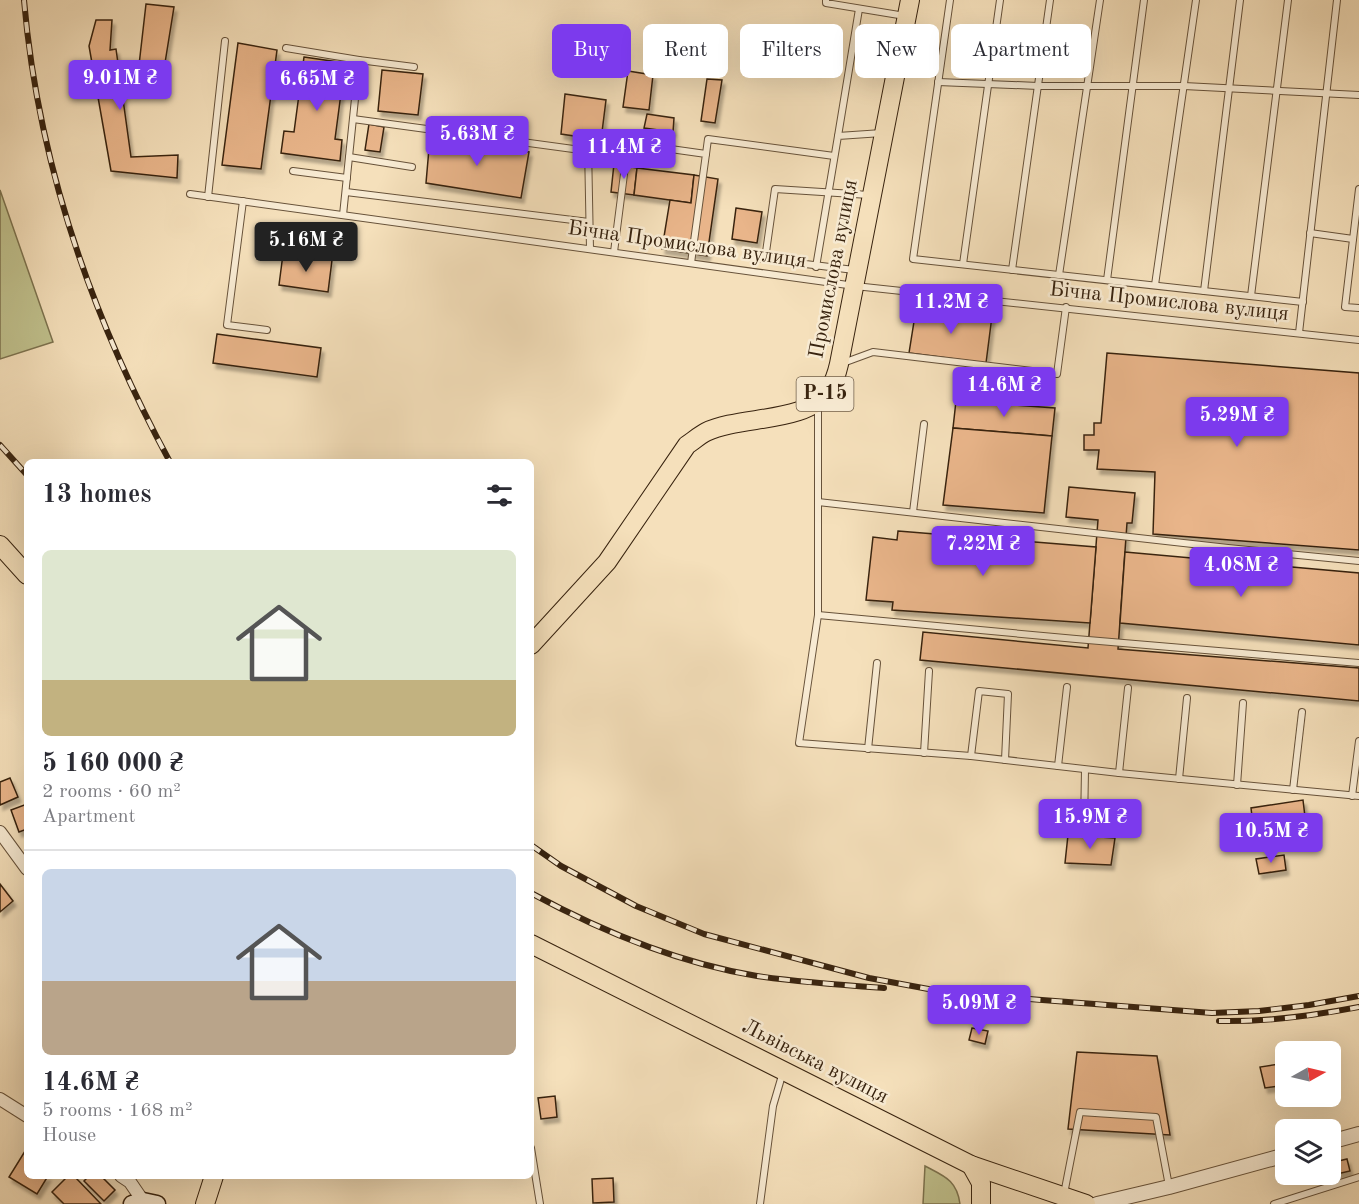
<!DOCTYPE html>
<meta charset="utf-8">
<style>
body{margin:0;font-family:"Old Standard TT",serif;background:#f2f2f3;color:#2b2b33;height:100vh;display:flex;flex-direction:column;font-size:22px;white-space:nowrap}
*{box-sizing:border-box;margin:0}
p{font-size:20px;color:#7c7c81}
.icon{flex:none;width:33px;height:33px;fill:none;stroke:currentColor;stroke-width:2;stroke-linecap:round;stroke-linejoin:round}
.map{position:relative;flex:1;overflow:hidden}
.details{position:absolute;left:24px;top:459px;width:510px;height:720px;display:flex;flex-direction:column;background:#fff;border-radius:9px;box-shadow:0 6px 24px #0002}
.details>*{flex:none}
.top-card{position:absolute;left:552px;top:24px;width:570px;height:54px;display:flex;gap:12px}
.needle{width:39px;rotate:82deg}
.controls{position:absolute;left:1275px;top:1041px;display:grid;gap:12px}
.controls a{display:grid;place-items:center;width:66px;height:66px;border-radius:9px;background:#fff;box-shadow:0 6px 24px #0002;font-size:30px}
.price{position:absolute;translate:-50% -51px;padding:0 14px;border-radius:6px;background:#7c3aed;color:#fff;font-size:20px;line-height:39px;filter:drop-shadow(0 2px 3px #0008)}
.price::after{content:'';position:absolute;left:50%;top:36px;width:18px;height:14px;margin-left:-9px;background:inherit;clip-path:polygon(0 0,100% 0,50% 100%)}
.price.active{background:#222;color:#fff}
ul{padding:0;list-style:none}
li{display:grid;align-content:center;gap:12px;height:318px;padding:0 18px}
li+li{border-top:2px solid #e1e1e2}
li span{display:grid;place-items:center;height:186px;border-radius:9px;color:#555}
li>.icon{margin-inline-start:auto}
span .icon{width:108px;height:108px;fill:#fffc;stroke-width:1}
li b{font-size:26px}
h2{display:flex;justify-content:space-between;align-items:center;height:72px;padding:0 18px;font-size:26px}
.pill{padding:0 21px;border-radius:9px;background:#fff;box-shadow:0 6px 24px #0002;font-size:21px;line-height:54px}
.pill.active{background:#7c3aed;color:#fff}
.map>svg:first-child{display:block}
.green{fill:#c0c18d;stroke:#7c724e;stroke-width:1.5}
.building{fill:#e9b58a;stroke:#38230f;stroke-width:1.5;filter:url(#shadow)}
.lines{fill:none;stroke-linecap:round;stroke-linejoin:round}
.service-casing{stroke:#67523a;stroke-width:8}
.minor-casing{stroke:#67523a;stroke-width:14}
.tertiary-casing{stroke:#67523a;stroke-width:16}
.secondary-casing{stroke:#38230f;stroke-width:19}
.primary-casing{stroke:#38230f;stroke-width:20}
.service{stroke:#f8ebd3;stroke-width:6}
.minor{stroke:#f8ebd3;stroke-width:12}
.tertiary{stroke:#f8ebd3;stroke-width:14}
.secondary{stroke:#f8ebd3;stroke-width:16}
.primary{stroke:#f5e0bb;stroke-width:18}
.rail-casing{stroke:#38230f;stroke-width:6}
.rail{stroke:#f8ebd3;stroke-width:4;stroke-dasharray:11;stroke-linecap:butt}
.labels{text-anchor:middle;dominant-baseline:central;stroke-width:5;stroke-linejoin:round;paint-order:stroke}
.shield{fill:#f8ebd3;stroke:#725f4a;stroke-width:1.5}
.shield-label{font-size:20px;font-weight:bold;fill:#38230f}
.street-label{font-size:21px;fill:#38230f;stroke:#f8ebd3}
</style>
<div class="map">
<svg width="1359" height="1204" viewBox="0 0 1359 1204">
<defs>
<filter id="shadow"><feDropShadow dx="3" dy="5" stdDeviation="1.5" flood-color="#0004"/></filter>
</defs>
<rect width="100%" height="100%" fill="#f5e0bb"/>
<filter id="stains"><feTurbulence type="fractalNoise" baseFrequency=".00333" numOctaves="4"/><feColorMatrix values="0 0 0 0 .2 0 0 0 0 .09 0 0 0 0 .02 0 0 0 .5 -.17"/></filter>
<radialGradient id="worn" r=".72"><stop offset=".6" stop-color="#630" stop-opacity="0"/><stop offset="1" stop-color="#630" stop-opacity=".3"/></radialGradient>
<g class="green">
<path d="M0 190 53 342 0 359Z"/>
<path d="M925 1166C944 1176 957 1180 960 1204H923Z"/>
</g>
<g class="building">
<path d="M146 4 174 7 164 69 139 65Z"/>
<path d="M96 20H112L110 50 116 49 131 157 178 155 177 178 111 171 89 46Z"/>
<path d="M238 43 277 50 261 169 222 165Z"/>
<path d="M304 57 345 63 335 139 342 140 340 161 281 153 284 131 294 132Z"/>
<path d="M382 70 423 74 418 115 378 111Z"/>
<path d="M628 71 653 75 649 110 623 107Z"/>
<path d="M707 79 722 80 715 123 701 121Z"/>
<path d="M565 94 606 100 601 140 561 134Z"/>
<path d="M647 114 674 118 673 132 644 128Z"/>
<path d="M369 124 384 127 380 152 365 150Z"/>
<path d="M430 137 529 152 521 198 426 183Z"/>
<path d="M614 164 637 168 634 195 611 192Z"/>
<path d="M637 168 694 175 691 203 634 195Z"/>
<path d="M694 175 718 179 707 256 662 249 670 200 691 203Z"/>
<path d="M736 208 762 212 757 243 732 239Z"/>
<path d="M283 254 332 260 328 292 279 285Z"/>
<path d="M916 309 992 316 986 363 909 353Z"/>
<path d="M217 334 321 348 317 377 213 363Z"/>
<path d="M1107 353 1359 373V550L1153 534 1155 472 1097 469 1099 450H1084V435H1094V423H1101Z"/>
<path d="M956 401 1055 408 1052 436 953 428Z"/>
<path d="M953 428 1052 436 1044 513 943 505Z"/>
<path d="M1069 487 1135 493 1132 523H1127L1118 649 1359 668V701L920 660 923 632 1088 648 1098 520 1066 517Z"/>
<path d="M898 531 1096 547 1090 623 892 610 893 602 866 600 873 537 897 540Z"/>
<path d="M1125 552 1359 573V645L1120 623Z"/>
<path d="M10 778 18 797 0 805V782Z"/>
<path d="M1303 800 1305 817 1253 825 1251 808Z"/>
<path d="M27 804V829L19 832 11 810Z"/>
<path d="M1068 835 1115 838 1111 865 1065 863Z"/>
<path d="M1284 855 1286 870 1259 874 1256 859Z"/>
<path d="M0 884 13 901 0 912Z"/>
<path d="M972 1028 988 1031 985 1044 969 1040Z"/>
<path d="M1077 1052 1157 1056 1170 1135 1068 1129Z"/>
<path d="M1286 1063V1085L1265 1088 1260 1067Z"/>
<path d="M555 1096 557 1117 541 1119 538 1098Z"/>
<path d="M27 1148V1176H48L37 1194 9 1177Z"/>
<path d="M1347 1159 1350 1171 1328 1176V1174H1330V1163Z"/>
<path d="M68 1176H74L101 1204H64L52 1192Z"/>
<path d="M89 1176H101L115 1190 104 1201 84 1181Z"/>
<path d="M613 1178 614 1202 593 1203 592 1179Z"/>
</g>
<g class="lines">
<defs>
<g id="service">
<path d="M826 0V3L905 16"/>
<path d="M950 0 913 259 1303 302"/>
<path d="M286 48 359 60 343 215"/>
<path d="M359 60 414 67"/>
<path d="M938 82 1038 86H1184L1359 95"/>
<path d="M353 119 588 151"/>
<path d="M838 136 859 9"/>
<path d="M588 146 590 249"/>
<path d="M706 154 708 139 834 156"/>
<path d="M349 157 412 167"/>
<path d="M293 171 347 178"/>
<path d="M1359 189 1345 307 1359 308"/>
<path d="M346 192 589 222"/>
<path d="M190 194 855 286 1359 340"/>
<path d="M208 197 225 41"/>
<path d="M243 201 227 325 267 330"/>
<path d="M1310 233 1353 239"/>
<path d="M614 252 628 143 706 154 691 263"/>
<path d="M750 257 765 259"/>
<path d="M963 264 1000 0"/>
<path d="M816 267 838 136 882 133"/>
<path d="M854 270 765 259 775 189 869 195"/>
<path d="M1012 270 1050 0"/>
<path d="M1059 275 1100 0"/>
<path d="M1107 280 1144 0"/>
<path d="M1155 285 1196 0"/>
<path d="M1204 291 1240 0"/>
<path d="M1251 296 1288 0"/>
<path d="M1299 333 1337 0"/>
<path d="M843 363 873 352 1057 374 1066 307"/>
<path d="M818 405V615L799 743 971 756 1119 773 1359 796"/>
<path d="M818 502 1228 548 1359 561"/>
<path d="M913 512 924 424"/>
<path d="M818 615 1076 639 1359 663"/>
<path d="M868 749 877 663"/>
<path d="M924 753 929 671"/>
<path d="M971 756 979 691 1008 694 1005 760"/>
<path d="M1058 766 1067 687"/>
<path d="M1119 773 1128 688"/>
<path d="M1179 779 1187 698"/>
<path d="M1237 785 1243 703"/>
<path d="M1293 790 1302 712"/>
<path d="M1352 796 1359 741"/>
<path d="M1084 826 1085 770"/>
<path d="M531 1148 540 1204"/>
<path d="M1064 1194 1080 1112 1156 1117 1169 1186"/>
<path d="M760 1204 773 1106 783 1072"/>
<path d="M1274 1204 1359 1177"/>
</g>
<g id="minor">
<path d="M0 832 27 869"/>
<path d="M0 1099 27 1116"/>
<path d="M121 1176 130 1182 143 1201"/>
</g>
<g id="tertiary">
<path d="M1330 1142 1359 1134"/>
<path d="M1097 1204 1169 1187 1286 1155"/>
</g>
<path id="secondary" d="M132 1204 143 1201 157 1204"/>
<g id="primary">
<path d="M0 545 27 575"/>
<path d="M531 645 607 562 687 445C693 441 700 435 706 432 741 415 807 424 829 390 834 382 837 373 839 364L910 0"/>
<path d="M531 944 971 1165 1086 1204"/>
<path d="M971 1165 981 1183V1204"/>
<path d="M205 1204 214 1176"/>
</g>
</defs>
<use href="#service" class="service-casing"/>
<use href="#minor" class="minor-casing"/>
<use href="#tertiary" class="tertiary-casing"/>
<use href="#secondary" class="secondary-casing"/>
<use href="#primary" class="primary-casing"/>
<use href="#service" class="service"/>
<use href="#minor" class="minor"/>
<use href="#tertiary" class="tertiary"/>
<use href="#secondary" class="secondary"/>
<use href="#primary" class="primary"/>
<defs>
<g id="rail">
<path d="M24 0C38 164 92 318 170 462"/>
<path d="M0 445 27 475"/>
<path d="M531 845 561 866 636 906 704 934 869 978 950 993 1212 1013 1259 1011 1309 1005 1359 996"/>
<path d="M531 893C601 931 678 963 757 976 799 982 842 985 884 988"/>
<path d="M1219 1021C1267 1022 1312 1016 1359 1007"/>
</g>
</defs>
<use href="#rail" class="rail-casing"/>
<use href="#rail" class="rail"/>
</g>
<g class="labels">
<rect class="shield" x="796.5" y="377" width="57" height="34" rx="4.5"/>
<g class="shield-label">
<text x="825" y="394">Р-15</text>
</g>
<g class="street-label">
<text transform="translate(687 245) rotate(8)">Бічна Промислова вулиця</text>
<text transform="translate(834 269) rotate(-79)">Промислова вулиця</text>
<text transform="translate(1169 302) rotate(6)">Бічна Промислова вулиця</text>
<text transform="translate(815 1062) rotate(27)">Львівська вулиця</text>
</g>
</g>
<rect width="100%" height="100%" filter="url(#stains)"/>
<rect width="100%" height="100%" fill="url(#worn)"/>
</svg>
<div class="controls">
<a><svg class="needle" viewBox="-14 -14 28 28"><path d="M0-13l5 13h-10z" fill="#e53935"/><path d="M0 13l5-13h-10z" fill="#7c7c81"/></svg></a>
<a><svg class="icon" aria-label="layers" viewBox="0 0 24 24"><path d="M12 4l9 5-9 5-9-5zM3 14l9 5 9-5"/></svg></a>
</div>
<b class="price" style="left:120px;top:111px">9.01M ₴</b>
<b class="price" style="left:317px;top:112px">6.65M ₴</b>
<b class="price" style="left:477px;top:167px">5.63M ₴</b>
<b class="price" style="left:624px;top:180px">11.4M ₴</b>
<b class="price active" style="left:306px;top:273px">5.16M ₴</b>
<b class="price" style="left:951px;top:335px">11.2M ₴</b>
<b class="price" style="left:1004px;top:418px">14.6M ₴</b>
<b class="price" style="left:1237px;top:448px">5.29M ₴</b>
<b class="price" style="left:983px;top:577px">7.22M ₴</b>
<b class="price" style="left:1241px;top:598px">4.08M ₴</b>
<b class="price" style="left:1090px;top:850px">15.9M ₴</b>
<b class="price" style="left:1271px;top:864px">10.5M ₴</b>
<b class="price" style="left:979px;top:1036px">5.09M ₴</b>
<div class="top-card">
<a class="pill active">Buy</a>
<a class="pill">Rent</a>
<a class="pill">Filters</a>
<a class="pill">New</a>
<a class="pill">Apartment</a>
</div>
<section class="details">
<h2>13 homes<svg class="icon" aria-label="filters" viewBox="0 0 24 24"><path d="M4 7h16M4 17h16"/><circle cx="9" cy="7" r="2"/><circle cx="15" cy="17" r="2"/></svg></h2>
<ul>
<li><span style="background:linear-gradient(#dfe7d0 70%,#c2b280 0)"><svg class="icon" aria-label="home" viewBox="0 0 24 24"><path d="M3 11l9-7 9 7M6 9v11h12V9"/></svg></span><div><b>5 160 000 ₴</b><p>2 rooms · 60 m²</p><p>Apartment</p></div></li>
<li><span style="background:linear-gradient(#c9d6e8 60%,#b9a48a 0)"><svg class="icon" aria-label="home" viewBox="0 0 24 24"><path d="M3 11l9-7 9 7M6 9v11h12V9"/></svg></span><div><b>14.6M ₴</b><p>5 rooms · 168 m²</p><p>House</p></div></li>
</ul>
</section>
</div>
